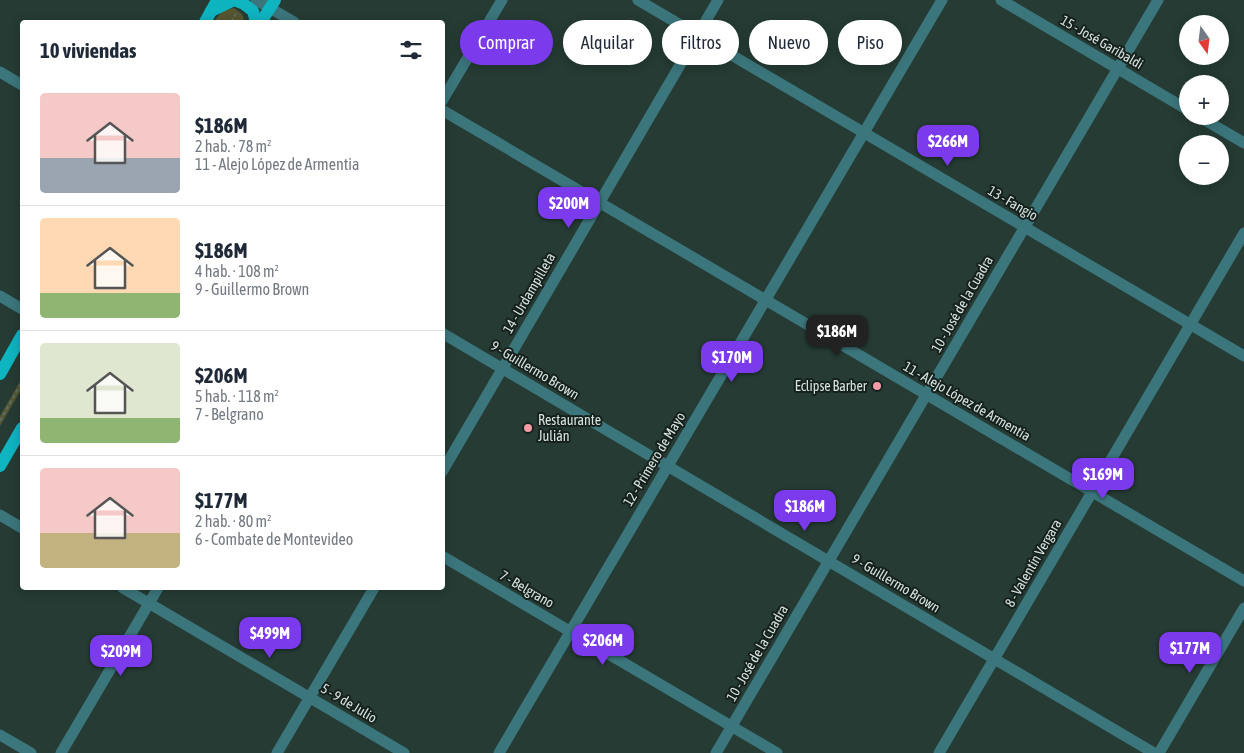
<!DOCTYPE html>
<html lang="es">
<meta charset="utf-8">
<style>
body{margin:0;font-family:"Asap Condensed",sans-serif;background:#f2f2f3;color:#1f2937;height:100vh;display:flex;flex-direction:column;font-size:19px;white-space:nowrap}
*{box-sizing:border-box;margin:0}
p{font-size:16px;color:#747a83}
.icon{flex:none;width:28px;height:28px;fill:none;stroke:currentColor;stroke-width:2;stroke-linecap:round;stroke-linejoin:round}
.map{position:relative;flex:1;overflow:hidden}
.drawer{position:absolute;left:20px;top:20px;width:425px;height:570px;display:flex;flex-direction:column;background:#fff;border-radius:5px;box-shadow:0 2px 12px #0003}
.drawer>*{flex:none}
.guide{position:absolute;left:460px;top:20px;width:475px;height:45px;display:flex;gap:10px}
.needle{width:32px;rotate:166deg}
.fabs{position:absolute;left:1179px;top:15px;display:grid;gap:10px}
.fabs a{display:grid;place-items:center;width:50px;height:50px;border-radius:50%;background:#fff;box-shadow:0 2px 12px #0003;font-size:25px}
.price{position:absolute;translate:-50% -42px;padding:0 11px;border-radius:10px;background:#7c3aed;color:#fff;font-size:16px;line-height:32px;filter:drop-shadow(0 1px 2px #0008)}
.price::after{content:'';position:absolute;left:50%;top:30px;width:15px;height:11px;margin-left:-8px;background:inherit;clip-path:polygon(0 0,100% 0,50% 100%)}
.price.active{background:#222;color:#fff}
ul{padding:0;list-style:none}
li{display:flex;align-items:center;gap:15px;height:125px;padding:0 20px}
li+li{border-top:1px solid #e0e1e3}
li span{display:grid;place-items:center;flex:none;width:140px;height:100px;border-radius:5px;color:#555}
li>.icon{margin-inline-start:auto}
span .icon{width:60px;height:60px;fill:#fffc;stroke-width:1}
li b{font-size:21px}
h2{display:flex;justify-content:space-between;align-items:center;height:60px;padding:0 20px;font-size:21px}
.tag{padding:0 18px;border-radius:22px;background:#fff;box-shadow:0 2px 12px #0003;font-size:18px;line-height:45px}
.tag.active{background:#7c3aed;color:#fff}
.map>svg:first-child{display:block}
.green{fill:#575631}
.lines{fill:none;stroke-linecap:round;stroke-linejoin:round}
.path{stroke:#5b6e68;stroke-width:2;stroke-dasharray:4 2.5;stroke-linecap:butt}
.street{stroke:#3b767c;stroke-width:11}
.primary{stroke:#0fb4c1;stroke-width:12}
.poi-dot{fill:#f49aa5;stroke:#16201d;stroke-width:2}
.labels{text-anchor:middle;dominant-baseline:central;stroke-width:4;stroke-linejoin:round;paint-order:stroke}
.street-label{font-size:14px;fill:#d6e3de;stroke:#16201d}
.poi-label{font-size:14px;fill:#d6e3de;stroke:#16201d;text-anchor:end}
</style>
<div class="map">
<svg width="1244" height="753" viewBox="0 0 1244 753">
<rect width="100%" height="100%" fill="#253b34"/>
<g class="green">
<path d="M234 8 242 14 245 22 214 21 222 11Z"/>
<path d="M22 378V388L0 426V416Z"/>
</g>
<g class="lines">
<g class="path">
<path d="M231 22 236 14"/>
<path d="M0 421 22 382"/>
</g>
<g class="street">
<path d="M256 0 294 22"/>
<path d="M638 0 1244 356"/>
<path d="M1001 0 1188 110"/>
<path d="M0 72 22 85"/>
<path d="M442 101 502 0"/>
<path d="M442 110 1244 581"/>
<path d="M1198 116 1244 143"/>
<path d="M0 296 22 309"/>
<path d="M442 333 1154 753"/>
<path d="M442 472 718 0"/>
<path d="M0 515 22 528"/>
<path d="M442 556 777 753"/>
<path d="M123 588 404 753"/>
<path d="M0 735 31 753"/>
<path d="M61 753 158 588"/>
<path d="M277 753 374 588"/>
<path d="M499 753 942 0"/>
<path d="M716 753 1158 0"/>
<path d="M939 753 1244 233"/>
<path d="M1159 753 1244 608"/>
</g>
<g class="primary">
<path d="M211 11 234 0 244 4 253 11 256 22"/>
<path d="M205 22 215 4"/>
<path d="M261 22 275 0"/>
<path d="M0 374 22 335"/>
<path d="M0 466 22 428"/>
</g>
</g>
<g class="poi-dot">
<circle cx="877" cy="386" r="5"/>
<circle cx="528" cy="428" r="5"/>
</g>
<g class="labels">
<g class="street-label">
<text transform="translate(1102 42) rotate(30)">15 - José Garibaldi</text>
<text transform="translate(1013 203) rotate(30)">13 - Fangio</text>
<text transform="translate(529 293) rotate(-60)">14 - Urdampilleta</text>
<text transform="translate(962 304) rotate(-60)">10 - José de la Cuadra</text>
<text transform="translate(535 370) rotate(31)">9 - Guillermo Brown</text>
<text transform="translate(967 401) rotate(30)">11 - Alejo López de Armentia</text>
<text transform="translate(654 459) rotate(-59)">12 - Primero de Mayo</text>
<text transform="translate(1033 563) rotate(-60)">8 - Valentín Vergara</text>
<text transform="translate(896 583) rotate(31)">9 - Guillermo Brown</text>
<text transform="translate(527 589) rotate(30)">7 - Belgrano</text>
<text transform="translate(757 653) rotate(-60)">10 - José de la Cuadra</text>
<text transform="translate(349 703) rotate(31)">5 - 9 de Julio</text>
</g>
<g class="poi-label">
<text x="867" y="386">Eclipse Barber</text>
<text x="538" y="420" text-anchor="start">Restaurante<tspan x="538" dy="16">Julián</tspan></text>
</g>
</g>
</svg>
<div class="fabs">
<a><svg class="needle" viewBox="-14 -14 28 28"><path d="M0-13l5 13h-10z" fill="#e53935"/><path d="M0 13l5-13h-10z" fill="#747a83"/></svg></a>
<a>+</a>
<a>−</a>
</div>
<b class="price" style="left:948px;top:167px">$266M</b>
<b class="price" style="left:569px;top:229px">$200M</b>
<b class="price active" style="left:837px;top:357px">$186M</b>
<b class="price" style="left:732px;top:383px">$170M</b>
<b class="price" style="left:1103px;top:500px">$169M</b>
<b class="price" style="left:805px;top:532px">$186M</b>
<b class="price" style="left:270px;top:659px">$499M</b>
<b class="price" style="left:603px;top:666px">$206M</b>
<b class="price" style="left:1190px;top:674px">$177M</b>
<b class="price" style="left:121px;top:677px">$209M</b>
<div class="guide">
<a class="tag active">Comprar</a>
<a class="tag">Alquilar</a>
<a class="tag">Filtros</a>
<a class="tag">Nuevo</a>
<a class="tag">Piso</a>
</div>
<section class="drawer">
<h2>10 viviendas<svg class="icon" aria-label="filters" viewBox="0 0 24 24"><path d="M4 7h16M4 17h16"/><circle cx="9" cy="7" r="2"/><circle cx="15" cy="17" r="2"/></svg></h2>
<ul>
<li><span style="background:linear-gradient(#f6c9c9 65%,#9aa5b1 0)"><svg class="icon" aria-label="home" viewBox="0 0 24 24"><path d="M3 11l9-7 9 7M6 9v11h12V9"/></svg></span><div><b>$186M</b><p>2 hab. · 78 m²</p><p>11 - Alejo López de Armentia</p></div></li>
<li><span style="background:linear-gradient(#ffd9b3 75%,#8fb573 0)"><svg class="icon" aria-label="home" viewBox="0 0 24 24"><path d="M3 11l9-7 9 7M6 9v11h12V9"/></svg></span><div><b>$186M</b><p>4 hab. · 108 m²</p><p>9 - Guillermo Brown</p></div></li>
<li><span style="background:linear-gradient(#dfe7d0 75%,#8fb573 0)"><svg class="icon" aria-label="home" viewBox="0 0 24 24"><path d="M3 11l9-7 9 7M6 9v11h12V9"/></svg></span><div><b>$206M</b><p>5 hab. · 118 m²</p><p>7 - Belgrano</p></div></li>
<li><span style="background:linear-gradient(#f6c9c9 65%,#c2b280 0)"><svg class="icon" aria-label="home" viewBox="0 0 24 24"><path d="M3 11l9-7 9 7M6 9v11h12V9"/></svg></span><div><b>$177M</b><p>2 hab. · 80 m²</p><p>6 - Combate de Montevideo</p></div></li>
</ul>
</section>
</div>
